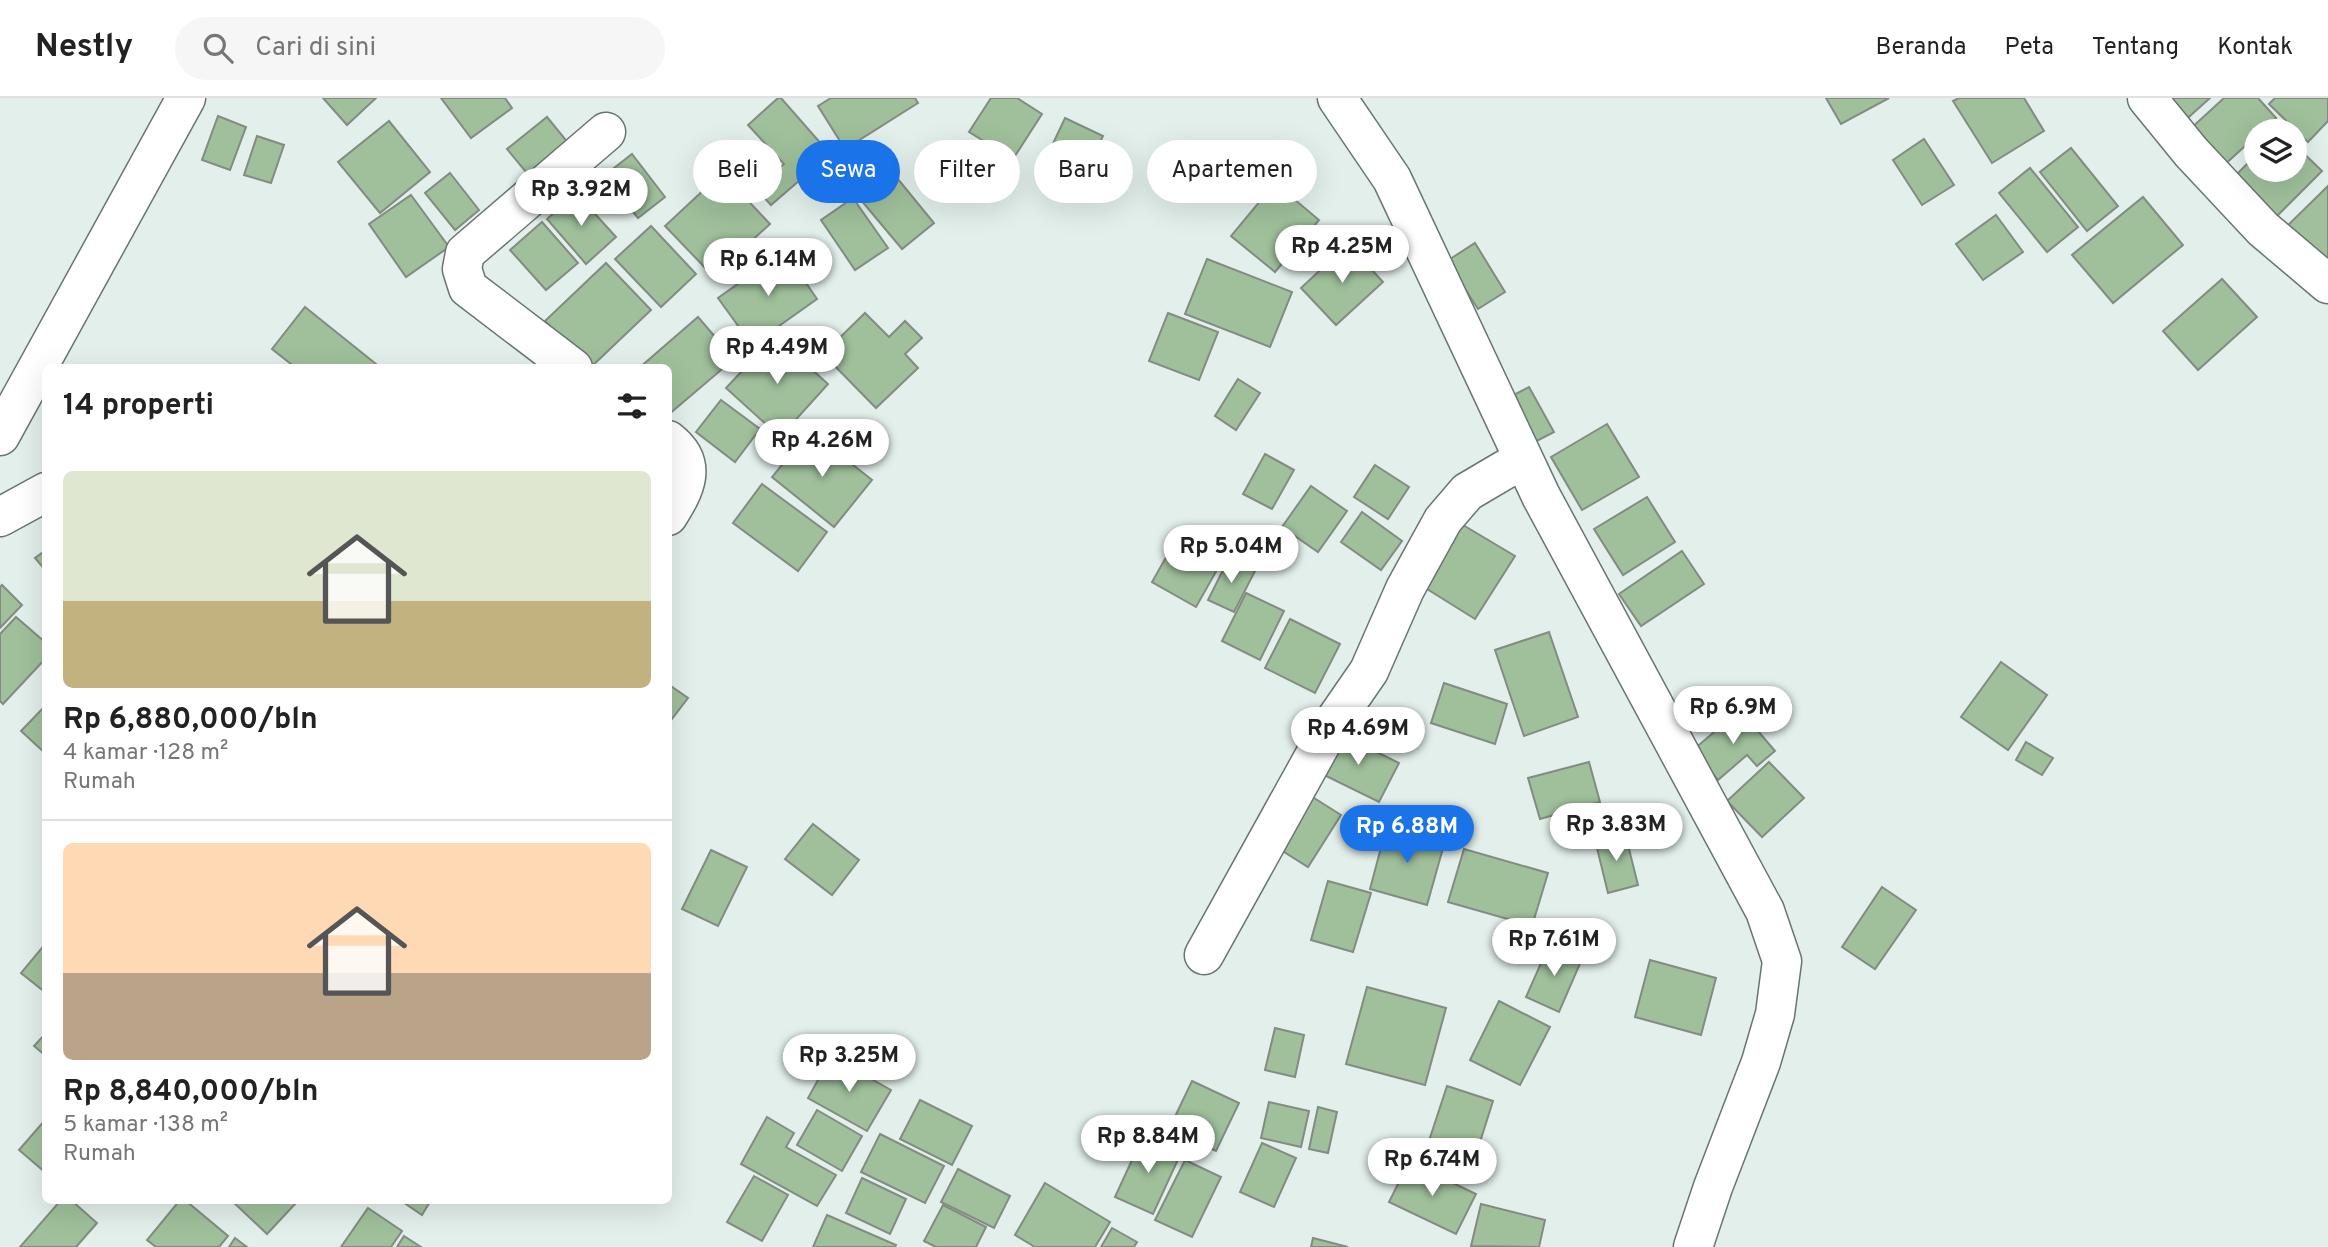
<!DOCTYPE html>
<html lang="id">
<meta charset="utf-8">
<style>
body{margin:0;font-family:Overpass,sans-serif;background:#f6f6f6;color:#222;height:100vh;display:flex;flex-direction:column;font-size:26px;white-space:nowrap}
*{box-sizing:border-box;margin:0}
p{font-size:23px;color:#767676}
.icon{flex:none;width:38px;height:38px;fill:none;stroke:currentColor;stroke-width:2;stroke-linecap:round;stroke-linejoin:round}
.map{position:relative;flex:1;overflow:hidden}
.drawer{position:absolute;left:42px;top:266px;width:630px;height:840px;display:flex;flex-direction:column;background:#fff;border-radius:10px;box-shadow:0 7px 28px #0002}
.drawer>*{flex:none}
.hud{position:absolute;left:693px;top:42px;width:665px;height:63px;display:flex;gap:14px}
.controls{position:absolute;left:2244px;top:21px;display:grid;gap:14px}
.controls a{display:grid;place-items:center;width:63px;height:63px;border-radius:50%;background:#fff;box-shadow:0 7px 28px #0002;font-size:35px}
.price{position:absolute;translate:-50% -60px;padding:0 16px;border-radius:24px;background:#fff;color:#222;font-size:23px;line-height:46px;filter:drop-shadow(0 2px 4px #0008)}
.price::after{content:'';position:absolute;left:50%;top:42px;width:21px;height:16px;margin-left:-10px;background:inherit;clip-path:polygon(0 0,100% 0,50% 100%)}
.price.selected{background:#1a73e8;color:#fff}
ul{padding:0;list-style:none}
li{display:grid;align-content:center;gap:14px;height:371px;padding:0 21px}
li+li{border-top:2px solid #e0e0e0}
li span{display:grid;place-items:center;height:217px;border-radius:10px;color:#555}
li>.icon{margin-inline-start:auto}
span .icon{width:126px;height:126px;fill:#fffc;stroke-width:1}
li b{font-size:30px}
h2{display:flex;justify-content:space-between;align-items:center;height:84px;padding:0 21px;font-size:30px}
.pill{padding:0 24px;border-radius:32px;background:#fff;box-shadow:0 7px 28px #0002;font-size:24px;line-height:63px}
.pill.selected{background:#1a73e8;color:#fff}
header{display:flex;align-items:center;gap:42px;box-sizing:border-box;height:98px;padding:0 35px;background:#fff;border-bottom:2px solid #e0e0e0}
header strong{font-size:33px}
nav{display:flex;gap:38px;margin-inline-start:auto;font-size:24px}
.search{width:490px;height:63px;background:#f6f6f6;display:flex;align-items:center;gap:18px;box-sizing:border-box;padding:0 24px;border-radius:38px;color:#767676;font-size:26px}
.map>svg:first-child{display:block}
.building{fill:#9fc09b;stroke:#838b82;stroke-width:2}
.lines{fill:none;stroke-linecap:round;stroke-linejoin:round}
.minor-casing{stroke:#697570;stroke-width:41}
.minor{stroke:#fff;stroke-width:38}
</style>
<header>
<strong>Nestly</strong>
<div class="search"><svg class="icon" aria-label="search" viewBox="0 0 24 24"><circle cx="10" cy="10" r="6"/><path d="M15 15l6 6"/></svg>Cari di sini</div>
<nav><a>Beranda</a><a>Peta</a><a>Tentang</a><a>Kontak</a></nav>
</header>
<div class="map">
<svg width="2328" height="1149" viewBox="0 0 2328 1149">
<rect width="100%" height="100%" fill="#e2efea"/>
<g class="building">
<path d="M323 0H376L347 27Z"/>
<path d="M441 0H505L512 10 471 40Z"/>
<path d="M778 0H781L830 56 771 107 756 91 784 66 748 27Z"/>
<path d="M831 0H915L918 5 845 51 818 8Z"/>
<path d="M991 0H1017L1042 16 1013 61 969 34Z"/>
<path d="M1826 0H1889L1841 26Z"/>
<path d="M1959 0H2024L2044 33 1992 65 1953 3Z"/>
<path d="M2158 0H2210L2181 26Z"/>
<path d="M2224 0H2258L2276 20 2261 33H2256V38L2222 69 2188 33Z"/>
<path d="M2275 0H2328V23L2308 44 2269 6Z"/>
<path d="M218 18 246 29 230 72 202 62Z"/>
<path d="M547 19 570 47 531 80 507 51Z"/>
<path d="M1065 20 1103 38 1087 70 1099 76 1089 96 1040 73Z"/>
<path d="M389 23 430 74 380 115 338 64Z"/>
<path d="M257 38 284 47 271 85 244 77Z"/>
<path d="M1924 41 1954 87 1922 107 1893 62Z"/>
<path d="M2294 46 2322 73 2266 129 2225 88 2256 57V72H2294Z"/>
<path d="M2071 50 2118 108 2087 133 2040 74Z"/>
<path d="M632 56 665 99 638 120 604 78Z"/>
<path d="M2030 70 2078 129 2047 154 1999 95Z"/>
<path d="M450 75 479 112 455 132 425 95Z"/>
<path d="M722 75 770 126 713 178 665 128Z"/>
<path d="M893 75 934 125 902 151 861 102Z"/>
<path d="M1275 85 1319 122 1275 174 1231 138Z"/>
<path d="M2328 88V164L2278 137Z"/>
<path d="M576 95 616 139 586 166 547 121Z"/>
<path d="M411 97 449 149 406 179 369 126Z"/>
<path d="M2143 99 2183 147 2113 205 2072 157Z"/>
<path d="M853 100 888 150 855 172 821 122Z"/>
<path d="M1996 117 2023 154 1983 182 1956 146Z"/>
<path d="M542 124 578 165 546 192 510 152Z"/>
<path d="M651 128 696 176 661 209 615 161Z"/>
<path d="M1475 145 1505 194 1478 211 1447 163Z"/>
<path d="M1348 146 1383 184 1336 227 1301 190Z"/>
<path d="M784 153 817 201 752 247 718 200Z"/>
<path d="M1207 161 1292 194 1270 249 1185 216Z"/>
<path d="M606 165 651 212 590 270 545 223Z"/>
<path d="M2222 181 2257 219 2198 272 2163 233Z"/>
<path d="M305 209 381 270H296L272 251Z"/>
<path d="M865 215 889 239 905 223 922 240 905 256 918 270 876 310 823 256Z"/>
<path d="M1168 215 1218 234 1199 282 1149 263Z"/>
<path d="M698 219 734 261 668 317V270H639Z"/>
<path d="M775 238 828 286 780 339 726 290Z"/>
<path d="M1238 281 1260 295 1236 332 1215 318Z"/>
<path d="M1529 289 1554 334 1529 347 1504 302Z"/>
<path d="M721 302 760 331 735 364 696 334Z"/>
<path d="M1607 326 1639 379 1582 412 1551 359Z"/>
<path d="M810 333 872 382 834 429 772 379Z"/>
<path d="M1265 356 1294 372 1272 411 1243 396Z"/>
<path d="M1375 367 1409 389 1388 421 1354 399Z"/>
<path d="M762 386 827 434 798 473 733 425Z"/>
<path d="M1311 388 1347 413 1318 454 1282 429Z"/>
<path d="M1647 399 1675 444 1623 477 1594 431Z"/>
<path d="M1362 414 1402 443 1381 472 1341 444Z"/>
<path d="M1458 424 1515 458 1475 521 1419 486Z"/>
<path d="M1178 438 1222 463 1196 509 1152 484Z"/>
<path d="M46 452V473L35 460Z"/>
<path d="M1682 453 1704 486 1641 528 1619 496Z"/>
<path d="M1229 460 1255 473 1234 514 1208 502Z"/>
<path d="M2 487 22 507 0 530V489Z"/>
<path d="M1246 495 1284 513 1260 562 1222 543Z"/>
<path d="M16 519 46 545V560L3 606 0 603V536Z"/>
<path d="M1290 521 1340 546 1315 595 1265 570Z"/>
<path d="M1549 534 1578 619 1524 638 1495 552Z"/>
<path d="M2001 564 2047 597 2008 652 1961 619Z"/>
<path d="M1444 585 1507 606 1495 646 1431 625Z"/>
<path d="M668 586 688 600 668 626Z"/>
<path d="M46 607V656L21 633Z"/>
<path d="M1740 612 1775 653 1757 668 1747 657 1718 682 1693 652Z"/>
<path d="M1336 634 1399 665 1379 704 1316 673Z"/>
<path d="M2026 644 2053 660 2042 677 2016 662Z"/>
<path d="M1589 664 1600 704 1540 721 1528 680Z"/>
<path d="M1769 664 1804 700 1762 739 1727 703Z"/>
<path d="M1303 693 1341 717 1308 769 1270 745Z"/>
<path d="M813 726 859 762 832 797 785 761Z"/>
<path d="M1387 727 1445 743 1427 807 1370 791Z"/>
<path d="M1625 735 1638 787 1608 795 1595 742Z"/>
<path d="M1464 751 1548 775 1532 828 1448 804Z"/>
<path d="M711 752 747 769 718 828 682 811Z"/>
<path d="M1328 783 1371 795 1353 854 1311 842Z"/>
<path d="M1882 789 1916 812 1875 871 1842 849Z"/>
<path d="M46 845V895L21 875Z"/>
<path d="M1549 847 1582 861 1559 914 1526 899Z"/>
<path d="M1650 862 1716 880 1701 937 1635 919Z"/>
<path d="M1367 889 1446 910 1425 987 1346 966Z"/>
<path d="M1499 903 1550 929 1520 987 1470 962Z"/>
<path d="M1275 930 1304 937 1295 979 1265 972Z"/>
<path d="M46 935V958L34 948Z"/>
<path d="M831 958 891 992 867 1033 808 1000Z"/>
<path d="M1192 983 1239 1005 1216 1053 1169 1031Z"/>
<path d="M1447 988 1493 1003 1468 1082 1421 1067Z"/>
<path d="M920 1002 972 1028 952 1067 900 1041Z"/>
<path d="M1269 1004 1309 1013 1301 1049 1261 1040Z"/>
<path d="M1318 1009 1337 1014 1328 1055 1309 1051Z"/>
<path d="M817 1012 862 1038 842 1073 797 1047Z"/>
<path d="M767 1019 794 1035 786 1049 836 1077 817 1108 741 1066Z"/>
<path d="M46 1021V1075L19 1052Z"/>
<path d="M880 1036 944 1068 925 1105 861 1074Z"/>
<path d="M1143 1038 1181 1055 1153 1116 1115 1099Z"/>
<path d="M1262 1045 1296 1060 1274 1109 1240 1094Z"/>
<path d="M1185 1062 1221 1079 1192 1139 1155 1122Z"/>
<path d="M1409 1064 1476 1096 1456 1136 1389 1104Z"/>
<path d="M958 1071 1010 1098 994 1130 941 1104Z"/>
<path d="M754 1078 788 1097 762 1143 727 1124Z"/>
<path d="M862 1080 906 1101 890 1136 846 1115Z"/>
<path d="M1045 1085 1110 1124 1095 1149H1035L1015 1137Z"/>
<path d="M61 1102H71L97 1125 76 1149H20Z"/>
<path d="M180 1102H185L228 1138 219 1149H156L147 1142Z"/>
<path d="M231 1102H293L296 1105 267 1136Z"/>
<path d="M400 1102H431L422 1117Z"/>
<path d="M1481 1106 1545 1122 1539 1149 1471 1148Z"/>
<path d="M943 1107 986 1129 976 1149H936L924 1143Z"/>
<path d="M368 1110 402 1133 391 1149H341Z"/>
<path d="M827 1117 896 1147 895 1149H813Z"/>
<path d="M1112 1130 1137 1144 1134 1149H1101Z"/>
<path d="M404 1138 421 1149H397Z"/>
<path d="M235 1140 247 1149H229Z"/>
<path d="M1313 1140 1348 1149H1311Z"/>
</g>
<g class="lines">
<defs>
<g id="minor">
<path d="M1337 0 1392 81 1541 398 1765 813 1782 863 1775 916 1761 964 1713 1089 1693 1149"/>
<path d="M2147 0 2191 54 2263 131 2328 186"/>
<path d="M573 270 468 190 462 171 465 155 606 34"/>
<path d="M0 338 186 0"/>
<path d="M668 342C699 366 685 391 668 418"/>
<path d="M0 419 46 394"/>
<path d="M1204 857 1331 628 1369 573 1405 491 1443 422 1467 394 1523 361"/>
</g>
</defs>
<use href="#minor" class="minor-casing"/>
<use href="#minor" class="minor"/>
</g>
</svg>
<div class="controls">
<a><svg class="icon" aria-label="layers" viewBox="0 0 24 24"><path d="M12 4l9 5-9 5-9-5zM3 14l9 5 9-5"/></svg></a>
</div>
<b class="price" style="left:581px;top:130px">Rp 3.92M</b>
<b class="price" style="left:1342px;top:187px">Rp 4.25M</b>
<b class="price" style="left:768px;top:200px">Rp 6.14M</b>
<b class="price" style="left:777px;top:288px">Rp 4.49M</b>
<b class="price" style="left:822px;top:381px">Rp 4.26M</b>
<b class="price" style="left:1231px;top:487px">Rp 5.04M</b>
<b class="price" style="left:1733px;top:648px">Rp 6.9M</b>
<b class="price" style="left:1358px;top:669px">Rp 4.69M</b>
<b class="price" style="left:1616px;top:765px">Rp 3.83M</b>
<b class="price selected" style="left:1407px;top:767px">Rp 6.88M</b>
<b class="price" style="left:1554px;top:880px">Rp 7.61M</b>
<b class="price" style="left:849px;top:996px">Rp 3.25M</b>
<b class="price" style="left:1148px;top:1077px">Rp 8.84M</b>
<b class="price" style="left:1432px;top:1100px">Rp 6.74M</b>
<div class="hud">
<a class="pill">Beli</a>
<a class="pill selected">Sewa</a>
<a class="pill">Filter</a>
<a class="pill">Baru</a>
<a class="pill">Apartemen</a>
</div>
<section class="drawer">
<h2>14 properti<svg class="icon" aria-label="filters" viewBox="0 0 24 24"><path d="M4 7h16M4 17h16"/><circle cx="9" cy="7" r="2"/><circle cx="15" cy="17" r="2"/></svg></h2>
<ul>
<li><span style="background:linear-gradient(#dfe7d0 60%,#c2b280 0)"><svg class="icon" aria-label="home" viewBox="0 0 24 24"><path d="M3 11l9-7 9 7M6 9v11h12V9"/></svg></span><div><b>Rp 6,880,000/bln</b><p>4 kamar · 128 m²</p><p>Rumah</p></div></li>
<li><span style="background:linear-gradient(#ffd9b3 60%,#b9a48a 0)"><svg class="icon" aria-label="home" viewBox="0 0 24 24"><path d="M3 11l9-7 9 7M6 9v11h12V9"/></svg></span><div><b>Rp 8,840,000/bln</b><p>5 kamar · 138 m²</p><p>Rumah</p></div></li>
</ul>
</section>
</div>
